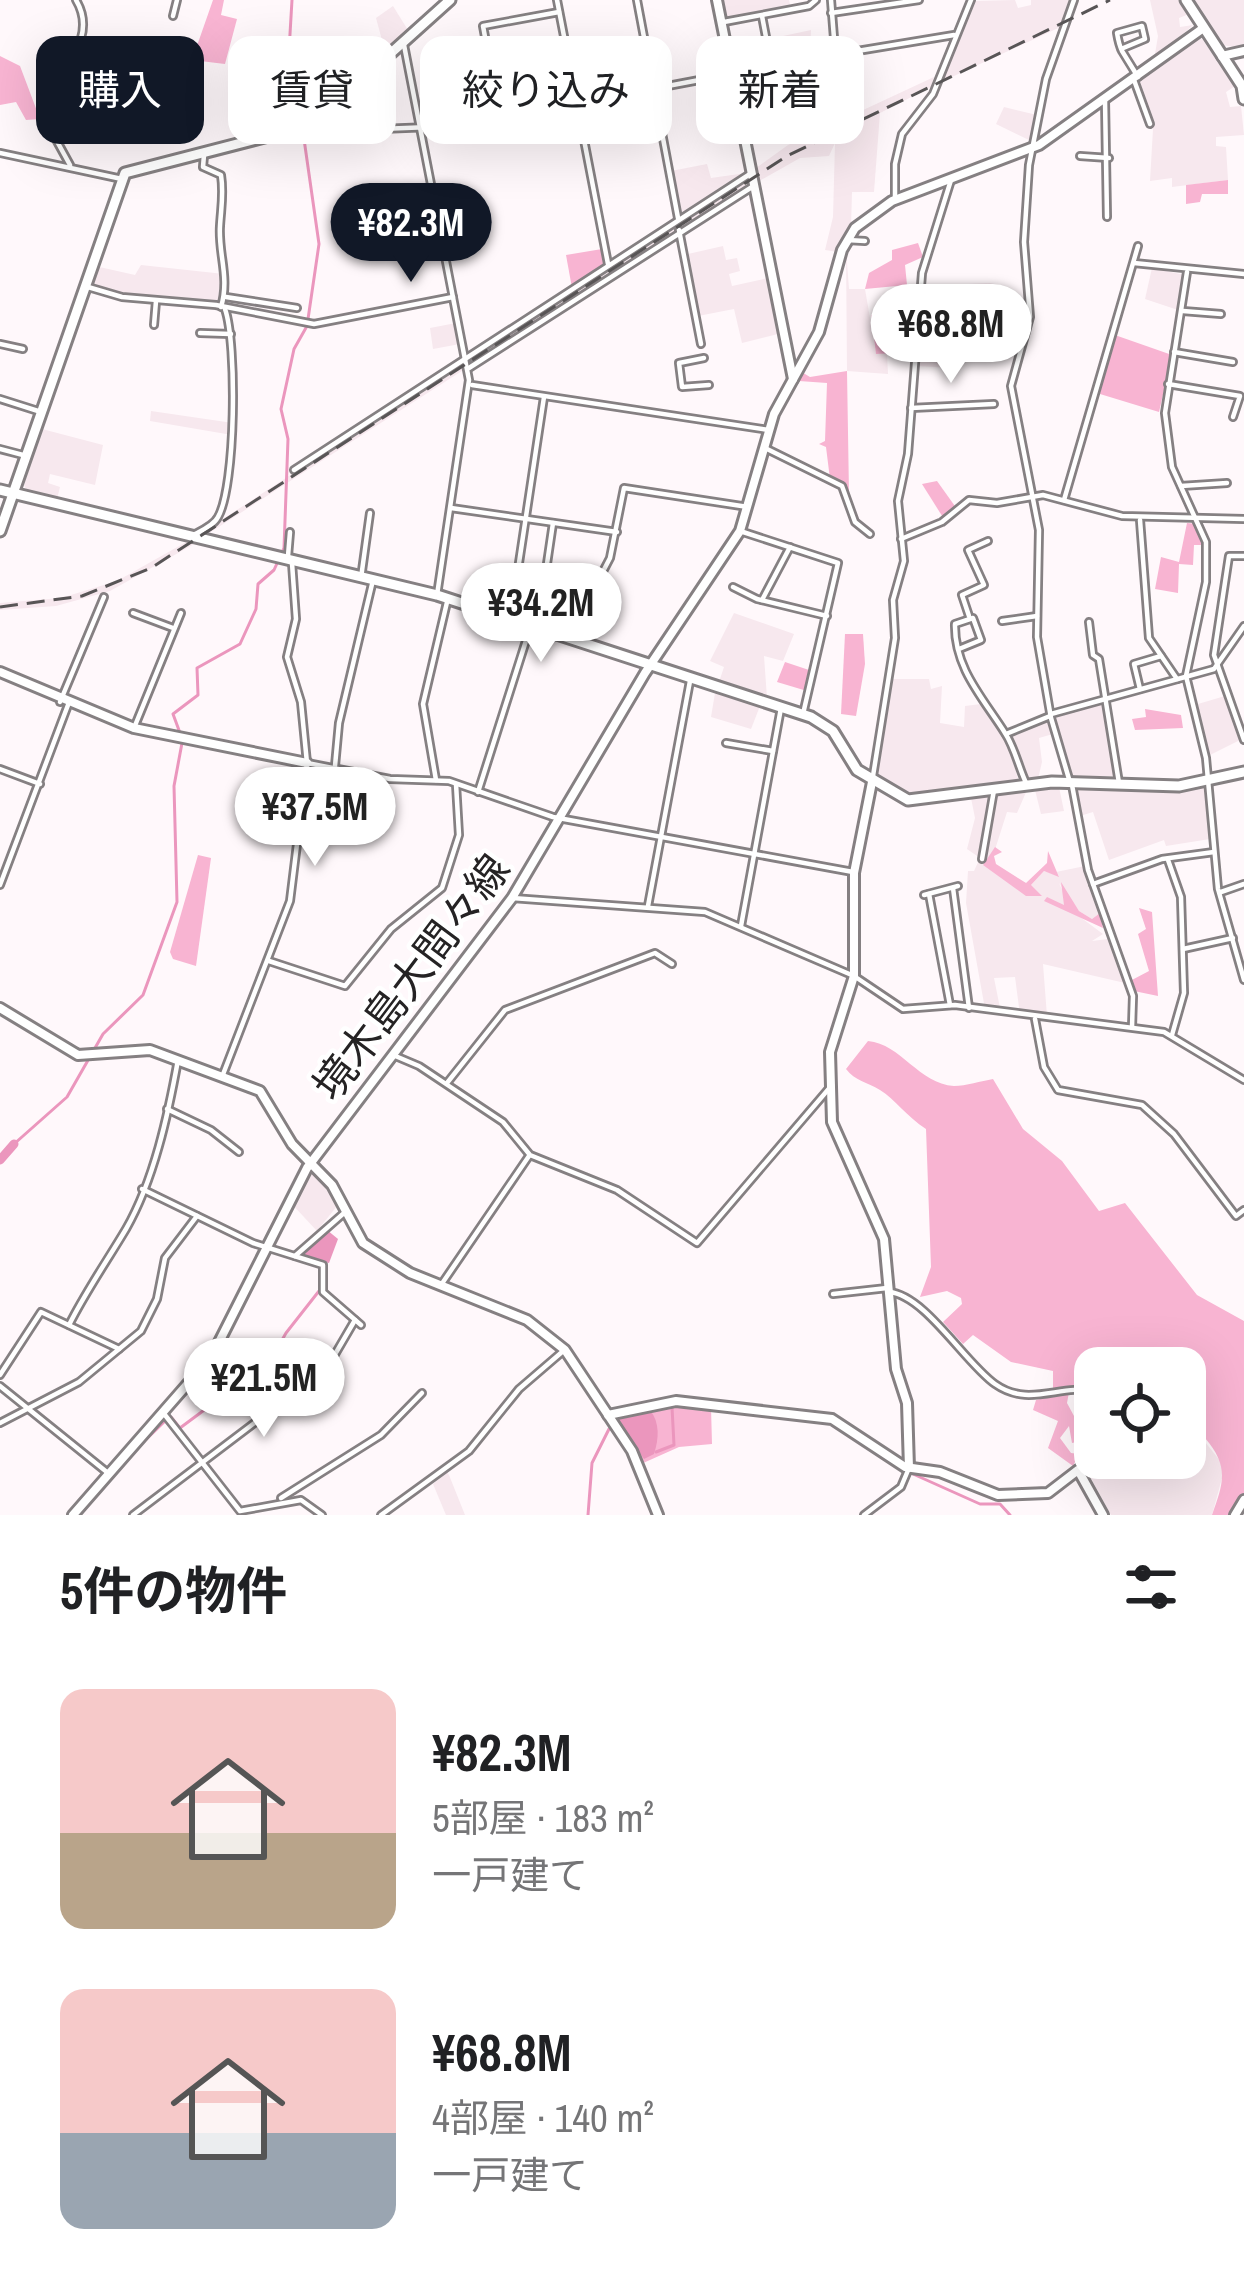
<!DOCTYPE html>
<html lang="ja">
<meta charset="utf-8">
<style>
body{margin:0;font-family:"Archivo Narrow","Noto Sans JP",sans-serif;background:#f6f6f6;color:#202124;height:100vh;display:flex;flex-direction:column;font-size:45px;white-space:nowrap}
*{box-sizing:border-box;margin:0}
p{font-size:39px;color:#757577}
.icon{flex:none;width:66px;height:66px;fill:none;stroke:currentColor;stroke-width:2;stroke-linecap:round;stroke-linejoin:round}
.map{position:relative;height:1515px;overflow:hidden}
.details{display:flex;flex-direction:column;background:#fff;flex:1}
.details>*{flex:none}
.banner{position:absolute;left:36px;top:36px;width:1173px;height:108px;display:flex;gap:24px}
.buttons{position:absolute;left:1074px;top:1347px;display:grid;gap:24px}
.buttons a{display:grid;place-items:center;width:132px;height:132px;border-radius:24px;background:#fff;box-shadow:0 12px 48px #0002;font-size:60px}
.price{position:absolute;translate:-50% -102px;padding:0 27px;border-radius:42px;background:#fff;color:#222;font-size:39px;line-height:78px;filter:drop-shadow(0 3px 6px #0008)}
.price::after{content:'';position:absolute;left:50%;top:72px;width:36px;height:27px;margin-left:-18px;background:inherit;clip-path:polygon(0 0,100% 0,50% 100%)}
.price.active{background:#111827;color:#fff}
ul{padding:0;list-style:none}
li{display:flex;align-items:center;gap:36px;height:300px;padding:0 60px}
li span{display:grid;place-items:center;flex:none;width:336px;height:240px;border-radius:24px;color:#555}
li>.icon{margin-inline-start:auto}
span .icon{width:144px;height:144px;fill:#fffc;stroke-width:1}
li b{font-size:51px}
h2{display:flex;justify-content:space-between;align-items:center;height:144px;padding:0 60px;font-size:51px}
.tag{padding:0 42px;border-radius:24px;background:#fff;box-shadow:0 12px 48px #0002;font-size:42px;line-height:108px}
.tag.active{background:#111827;color:#fff}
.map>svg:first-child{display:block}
.built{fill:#f7e8ee}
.green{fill:#f8b4d2}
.water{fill:#eb96bd}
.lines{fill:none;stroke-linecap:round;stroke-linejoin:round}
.stream{stroke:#eb96bd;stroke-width:3}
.river{stroke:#eb96bd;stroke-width:9}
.street-casing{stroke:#858082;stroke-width:10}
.secondary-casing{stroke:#858082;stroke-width:14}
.primary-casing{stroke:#858082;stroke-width:15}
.street{stroke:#fff;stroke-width:4.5}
.secondary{stroke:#fff;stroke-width:8}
.primary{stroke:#fff;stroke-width:9}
.rail{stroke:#585556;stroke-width:3;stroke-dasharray:18 9;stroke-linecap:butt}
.labels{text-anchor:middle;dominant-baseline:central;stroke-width:9;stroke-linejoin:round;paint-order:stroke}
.street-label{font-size:42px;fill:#252324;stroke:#fff}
</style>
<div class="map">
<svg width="1244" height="1515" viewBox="0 0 1244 1515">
<rect width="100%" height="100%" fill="#fff8fb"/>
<g class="built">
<path d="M720 0H789L791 9 727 20Z"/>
<path d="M1015 0 1018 8 1031 5V0H1073L1067 24 941 82 974 1Z"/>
<path d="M1150 0H1183L1189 14 1179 18 1180 27 1193 25 1154 60 1158 36Z"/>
<path d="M1190 0H1244V48L1220 45Z"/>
<path d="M393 6 411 35 386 55 376 18Z"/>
<path d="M811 30 810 50 772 57 769 39Z"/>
<path d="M1195 38 1202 39 1235 86 1226 92 1230 107 1241 106 1244 135 1216 137V146L1226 147 1228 180 1172 187V178L1150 181 1153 129 1138 81Z"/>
<path d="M934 77 931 87 880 113 874 192H852L851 227 838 252 825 250 833 217 835 143 829 156 800 158 754 184 752 171 788 145Z"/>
<path d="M1004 107 1037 115 1031 141 996 124Z"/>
<path d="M707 164 711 178 746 173 679 217 671 171Z"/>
<path d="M748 177 746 187 469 365 467 360Z"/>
<path d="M723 246 726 260 737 258 740 271 729 274 732 286 768 278 778 334 742 343 734 309 698 316 688 254Z"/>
<path d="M846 249 849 289H865L876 353H887L888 374 847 371Z"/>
<path d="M141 265 224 274 221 301 134 297 90 283 95 266 135 275Z"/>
<path d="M1152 268 1185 275 1181 311 1145 299Z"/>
<path d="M990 283 1004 286 1001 292 952 325 950 368 917 366 924 286Z"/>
<path d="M456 323 460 344 433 349 430 328Z"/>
<path d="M462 363 465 369 203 537 197 536Z"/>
<path d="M151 411 233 423 232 435 150 421Z"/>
<path d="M42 429 103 445 95 485 50 474 48 483 60 487 57 499 27 491 24 485Z"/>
<path d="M188 541 196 543 110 591 56 606 0 610V603L61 598 117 581Z"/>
<path d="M734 613 794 634 783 661 764 656 767 698 718 685 724 667 710 661Z"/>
<path d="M891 679H929L931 689 942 686 940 723 964 727 965 706 981 704 1006 738 1019 782 918 796 876 778Z"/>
<path d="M715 693 760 706 751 729 711 717Z"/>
<path d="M1225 696 1242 739 1208 756 1198 704Z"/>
<path d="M1105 701 1116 776H1072L1054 716Z"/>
<path d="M1049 719 1053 734 1039 738 1042 762 1038 779 1032 780 1020 768 1010 736Z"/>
<path d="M1059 787 1064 811 1041 814 1035 790Z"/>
<path d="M1207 787 1210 839 1166 846 1164 840 1109 860 1093 812 1080 816 1075 788Z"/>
<path d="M1027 790 1017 813 1007 812 992 859 983 865 1031 885 1044 871 1059 876 1056 872 1085 866 1100 913 1092 919 1079 911 1059 883 1067 900 1064 905 1103 934 1092 941 1108 939 1125 983 1043 964 1047 1016 1020 1015 1015 977 994 978 1000 1008 985 1009 966 903 968 871H974L980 858 967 849 975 818 971 798Z"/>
<path d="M309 1172 325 1182 337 1206 317 1231 290 1202Z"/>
<path d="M1201 1437 1225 1467 1212 1515H1111L1087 1471 1109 1458H1185V1439Z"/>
<path d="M447 1472 449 1475 465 1515H446L433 1484Z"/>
</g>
<g class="green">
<path d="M213 0H224L221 15 237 19 225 64 192 60Z"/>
<path d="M113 38 163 56 159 72 124 69 118 93 107 99 101 118 78 111 88 61 103 67Z"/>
<path d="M0 56 20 66 40 119 26 120 16 102 0 105Z"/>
<path d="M172 88 200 96 193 120 151 111 146 136 139 135 132 122V97Z"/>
<path d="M1228 180V194H1202L1200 202 1186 204V185Z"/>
<path d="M918 243 923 257 905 265 907 285 865 289 869 273 892 260V250Z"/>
<path d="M602 249 603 264 572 288 566 255Z"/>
<path d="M900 312 901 329 915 330 913 352 876 354 871 315Z"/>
<path d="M1112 334 1172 355 1159 412 1100 394Z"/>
<path d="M800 371 810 377 847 371 849 494 830 479 826 447 819 444 825 441 827 383 799 381Z"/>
<path d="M937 481 957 509 944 519 922 484Z"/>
<path d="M1187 523 1198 524 1205 545H1194L1193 565 1179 564 1178 593 1155 589 1161 557 1179 562Z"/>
<path d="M845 634H863L865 664 856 716 841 714Z"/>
<path d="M785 662 812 671 807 691 777 682Z"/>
<path d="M1145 709 1181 715 1183 728 1135 730 1132 719 1146 717Z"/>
<path d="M995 847 1002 852 994 856 996 864 1026 883 1047 863 1048 851 1059 877 1044 871 1031 885 1042 896H1026L983 865Z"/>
<path d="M198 855 211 858 196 966 173 959 170 952Z"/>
<path d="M1061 882 1079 911 1092 919 1100 913 1103 928 1044 901 1047 897 1064 905Z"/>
<path d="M1139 908 1152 912 1158 996 1134 991 1130 981 1149 971 1138 934 1146 929Z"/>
<path d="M868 1041C901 1044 919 1084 954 1086 966 1086 981 1081 993 1079L1023 1129 1062 1161 1099 1211 1125 1203 1197 1295 1244 1321V1494L1230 1515H1212C1224 1482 1229 1466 1205 1438L1185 1439V1368H1095V1389L1070 1387 1067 1403 1074 1416 1089 1402 1095 1405 1088 1422 1095 1427V1438L1072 1443 1069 1426 1060 1438 1071 1453 1079 1454 1073 1466 1048 1448 1058 1421 1033 1410 1036 1400 1053 1396V1371L1011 1362 973 1335 963 1344 943 1322 962 1304 961 1298 947 1291 920 1297 931 1267 926 1129C907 1117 895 1099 880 1090 867 1082 855 1081 846 1069Z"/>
<path d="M677 1404 711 1407 712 1444 679 1447 641 1464 614 1417Z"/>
</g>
<g class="water">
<path d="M327 1230 338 1239 329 1263 299 1256Z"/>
<path d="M650 1410C660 1423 659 1438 654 1454L644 1459 616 1418Z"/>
</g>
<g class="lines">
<g class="stream">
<path d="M292 0 287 85 299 123"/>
<path d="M180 733 173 714 198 695 197 668 240 644 256 609 258 584 274 570 284 548 288 439 281 409 294 349 307 326 319 244 303 132"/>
<path d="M14 1144 67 1097 103 1034 143 995 177 902 174 786 182 743"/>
<path d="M720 1410 733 1411"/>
<path d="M171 1417 180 1428 215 1402H247L286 1333 319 1291"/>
<path d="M656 1452 674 1445 672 1407"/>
<path d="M876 1453 904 1471"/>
<path d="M129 1456 165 1421"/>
<path d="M913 1474 980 1504H1000L1010 1515"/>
<path d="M588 1515 592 1463 609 1429"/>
</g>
<path class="river" d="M0 1160 14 1144"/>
<defs>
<g id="street">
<path d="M557 0 608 264"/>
<path d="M637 0 678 218"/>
<path d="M831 0 839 102"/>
<path d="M831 13 919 0"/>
<path d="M173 16 177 0"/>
<path d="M762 16 770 58"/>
<path d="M724 22 809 6 816 0"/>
<path d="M404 45 469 380 437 595"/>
<path d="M1121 49 1145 39 1142 26 1117 33C1118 39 1119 45 1122 51L1138 77"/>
<path d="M448 53 486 45"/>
<path d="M833 55 954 35"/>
<path d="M1134 80 1150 124"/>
<path d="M1105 100 1107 217"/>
<path d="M500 118 483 26 559 12"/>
<path d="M380 129 456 126 731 74"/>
<path d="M0 153 122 179"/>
<path d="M204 155 203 167 221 175C224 194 221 208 220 226 218 254 230 277 221 307"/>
<path d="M1080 156 1109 158"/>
<path d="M70 165 42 114C53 73 101 42 76 0"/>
<path d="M895 200V164L902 134 933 94 971 0"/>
<path d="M375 210 434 198"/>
<path d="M679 230 701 344"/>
<path d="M847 240 865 241"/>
<path d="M1134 263 1244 274"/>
<path d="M1187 272 1165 413 1172 467 1206 542V582L1186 676 1206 758 1218 889 1244 980"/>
<path d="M88 287 122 297 216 305 314 324 453 297"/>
<path d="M226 297 297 308"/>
<path d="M1183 311 1221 314"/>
<path d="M154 325 156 301"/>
<path d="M200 333 231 334"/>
<path d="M0 344 23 349"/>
<path d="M1174 352 1233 362"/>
<path d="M704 358 679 363 682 387 709 385"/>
<path d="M469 368 752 187"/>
<path d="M1168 384 1240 396 1233 417"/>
<path d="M472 385 769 430"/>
<path d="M0 399 38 411"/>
<path d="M911 408 994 404"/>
<path d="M765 448 842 486 855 522 870 534"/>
<path d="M0 449 23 455"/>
<path d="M294 470 750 174"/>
<path d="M1181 486 1227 483"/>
<path d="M1064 500 1138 246"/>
<path d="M451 508 617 532"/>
<path d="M1140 520 1149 638 1177 679"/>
<path d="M740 531 838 563 803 714"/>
<path d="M195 534C203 530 214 525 218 517 236 486 237 343 225 309"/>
<path d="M901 539 942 522 969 500 997 503 1043 495 1122 516 1244 519"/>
<path d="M288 556 290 532"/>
<path d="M1244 556H1229L1214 655 1244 740"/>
<path d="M361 578 370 513"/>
<path d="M516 580 544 584 553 523"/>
<path d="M733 587 757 599 827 616"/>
<path d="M762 600 790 547"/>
<path d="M133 613 173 628"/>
<path d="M511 616 544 397"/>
<path d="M969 616 962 595 984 585 968 550 988 541"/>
<path d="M1002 621 1037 616"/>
<path d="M1089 622 1093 655 1099 659 1119 783"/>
<path d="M577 637 584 608 610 558 624 488 748 507"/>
<path d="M959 649 981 640 973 618 955 624C954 668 983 698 1005 733 1015 748 1019 769 1027 785"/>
<path d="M1140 689 1134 664 1161 656"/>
<path d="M60 702 104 597"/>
<path d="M1051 714 1214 669 1244 626"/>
<path d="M134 728 181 613"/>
<path d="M1006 734 1050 716"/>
<path d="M726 743 773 751"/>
<path d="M307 763 390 779 449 781 553 817 853 872"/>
<path d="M335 766 339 723 373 580"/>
<path d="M0 769 40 784"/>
<path d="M873 776 895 638 893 600 904 561 898 501 908 454 922 273 951 180"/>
<path d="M1069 779 1051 718 1037 637 1039 530 1011 386 1030 317 1024 242 1029 165 1046 79 1074 0"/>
<path d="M436 780 423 704 448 598"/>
<path d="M1072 785 1088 870 1133 996 1132 1027"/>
<path d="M478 792 531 625"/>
<path d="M982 859 994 790"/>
<path d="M1168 860 1181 897 1184 993 1172 1035"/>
<path d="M1093 884 1162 859 1214 852"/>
<path d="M0 885 68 705"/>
<path d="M953 888 969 1008"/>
<path d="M1221 892 1244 884"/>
<path d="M929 894 950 1005"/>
<path d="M924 895 958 886"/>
<path d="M512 898 705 912 854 976 903 1009 955 1005 1164 1032 1244 1080"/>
<path d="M648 906 690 681"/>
<path d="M741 926 781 708"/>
<path d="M1183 949 1233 938"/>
<path d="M269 961 345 986 391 929 442 888 459 835 456 784"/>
<path d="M1035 1019 1044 1067 1058 1090 1142 1105 1174 1134 1236 1216 1244 1210"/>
<path d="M393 1055 419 1066 503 1122 530 1155 617 1190 697 1243 832 1085"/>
<path d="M222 1077 290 901 307 763 301 702 287 657 296 619 292 563"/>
<path d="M447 1083 505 1010 655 953 672 964"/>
<path d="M167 1109 211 1130 239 1152"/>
<path d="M142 1189 253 1243 323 1265V1292L361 1325"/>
<path d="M295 1256 344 1213"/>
<path d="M441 1285 529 1156"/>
<path d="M889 1292C925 1295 965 1363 995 1384 1029 1408 1059 1384 1095 1391"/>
<path d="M833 1294 887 1288"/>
<path d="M69 1325C86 1291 107 1261 126 1229 154 1180 168 1115 178 1060"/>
<path d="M0 1375 41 1312 119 1349"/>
<path d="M0 1386 108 1473"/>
<path d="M165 1415 240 1511 301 1500 322 1515"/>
<path d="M0 1423 79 1382 141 1331 157 1299 165 1258 197 1216"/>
<path d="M1078 1470 1097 1458"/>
<path d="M281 1498 381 1435 422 1393"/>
<path d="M133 1515 327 1368 355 1320"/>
<path d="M381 1515 469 1451 519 1389 562 1352"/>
<path d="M864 1515 901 1487 909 1468"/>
</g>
<g id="secondary">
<path d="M717 0 793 379"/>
<path d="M1222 56 1244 51"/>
<path d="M0 672 134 728 307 763"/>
<path d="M872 782 854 873V976L830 1052 832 1122 884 1239 896 1369 907 1403 909 1468"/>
<path d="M0 1008 78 1055 150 1050 260 1091 292 1144 332 1185 363 1243 410 1273 527 1320 565 1350 632 1451 658 1515"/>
<path d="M608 1415 676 1401 832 1419 905 1467 940 1472 998 1495 1048 1493 1078 1470 1103 1515"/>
<path d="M73 1515 212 1356 307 1168 512 898 645 673 740 531 774 414 819 332 842 250 855 228 892 201 1039 145 1202 29"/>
<path d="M1235 1515 1244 1500"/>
</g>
<g id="primary">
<path d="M1186 0 1242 86 1244 99"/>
<path d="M0 490 437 595 811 717 833 731 857 770 908 800 1052 782 1179 786 1244 772"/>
<path d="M0 531 125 173 311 125 450 0"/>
</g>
</defs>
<use href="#street" class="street-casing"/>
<use href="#secondary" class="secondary-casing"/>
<use href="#primary" class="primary-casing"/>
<use href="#street" class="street"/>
<use href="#secondary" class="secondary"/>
<use href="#primary" class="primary"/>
<path class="rail" d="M0 607 82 596 151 568 787 156 1110 0"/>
</g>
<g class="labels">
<g class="street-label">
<text transform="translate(411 977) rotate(-53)">境木島大間々線</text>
</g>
</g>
</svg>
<div class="buttons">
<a><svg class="icon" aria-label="locate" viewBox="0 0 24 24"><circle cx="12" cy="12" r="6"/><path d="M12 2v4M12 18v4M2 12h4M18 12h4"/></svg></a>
</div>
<b class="price active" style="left:411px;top:285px">¥82.3M</b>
<b class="price" style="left:951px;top:386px">¥68.8M</b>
<b class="price" style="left:541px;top:665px">¥34.2M</b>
<b class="price" style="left:315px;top:869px">¥37.5M</b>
<b class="price" style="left:264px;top:1440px">¥21.5M</b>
<div class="banner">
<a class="tag active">購入</a>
<a class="tag">賃貸</a>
<a class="tag">絞り込み</a>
<a class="tag">新着</a>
</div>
</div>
<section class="details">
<h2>5件の物件<svg class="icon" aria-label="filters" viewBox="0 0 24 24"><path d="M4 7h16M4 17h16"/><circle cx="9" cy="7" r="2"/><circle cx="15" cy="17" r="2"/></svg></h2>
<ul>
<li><span style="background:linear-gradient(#f6c9c9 60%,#b9a48a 0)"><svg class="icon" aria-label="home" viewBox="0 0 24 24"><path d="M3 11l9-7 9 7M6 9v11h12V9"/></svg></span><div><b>¥82.3M</b><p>5部屋 · 183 m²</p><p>一戸建て</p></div></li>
<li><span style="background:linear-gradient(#f6c9c9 60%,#9aa5b1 0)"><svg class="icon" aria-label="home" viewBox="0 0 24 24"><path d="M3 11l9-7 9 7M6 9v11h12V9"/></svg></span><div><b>¥68.8M</b><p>4部屋 · 140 m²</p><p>一戸建て</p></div></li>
</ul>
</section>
